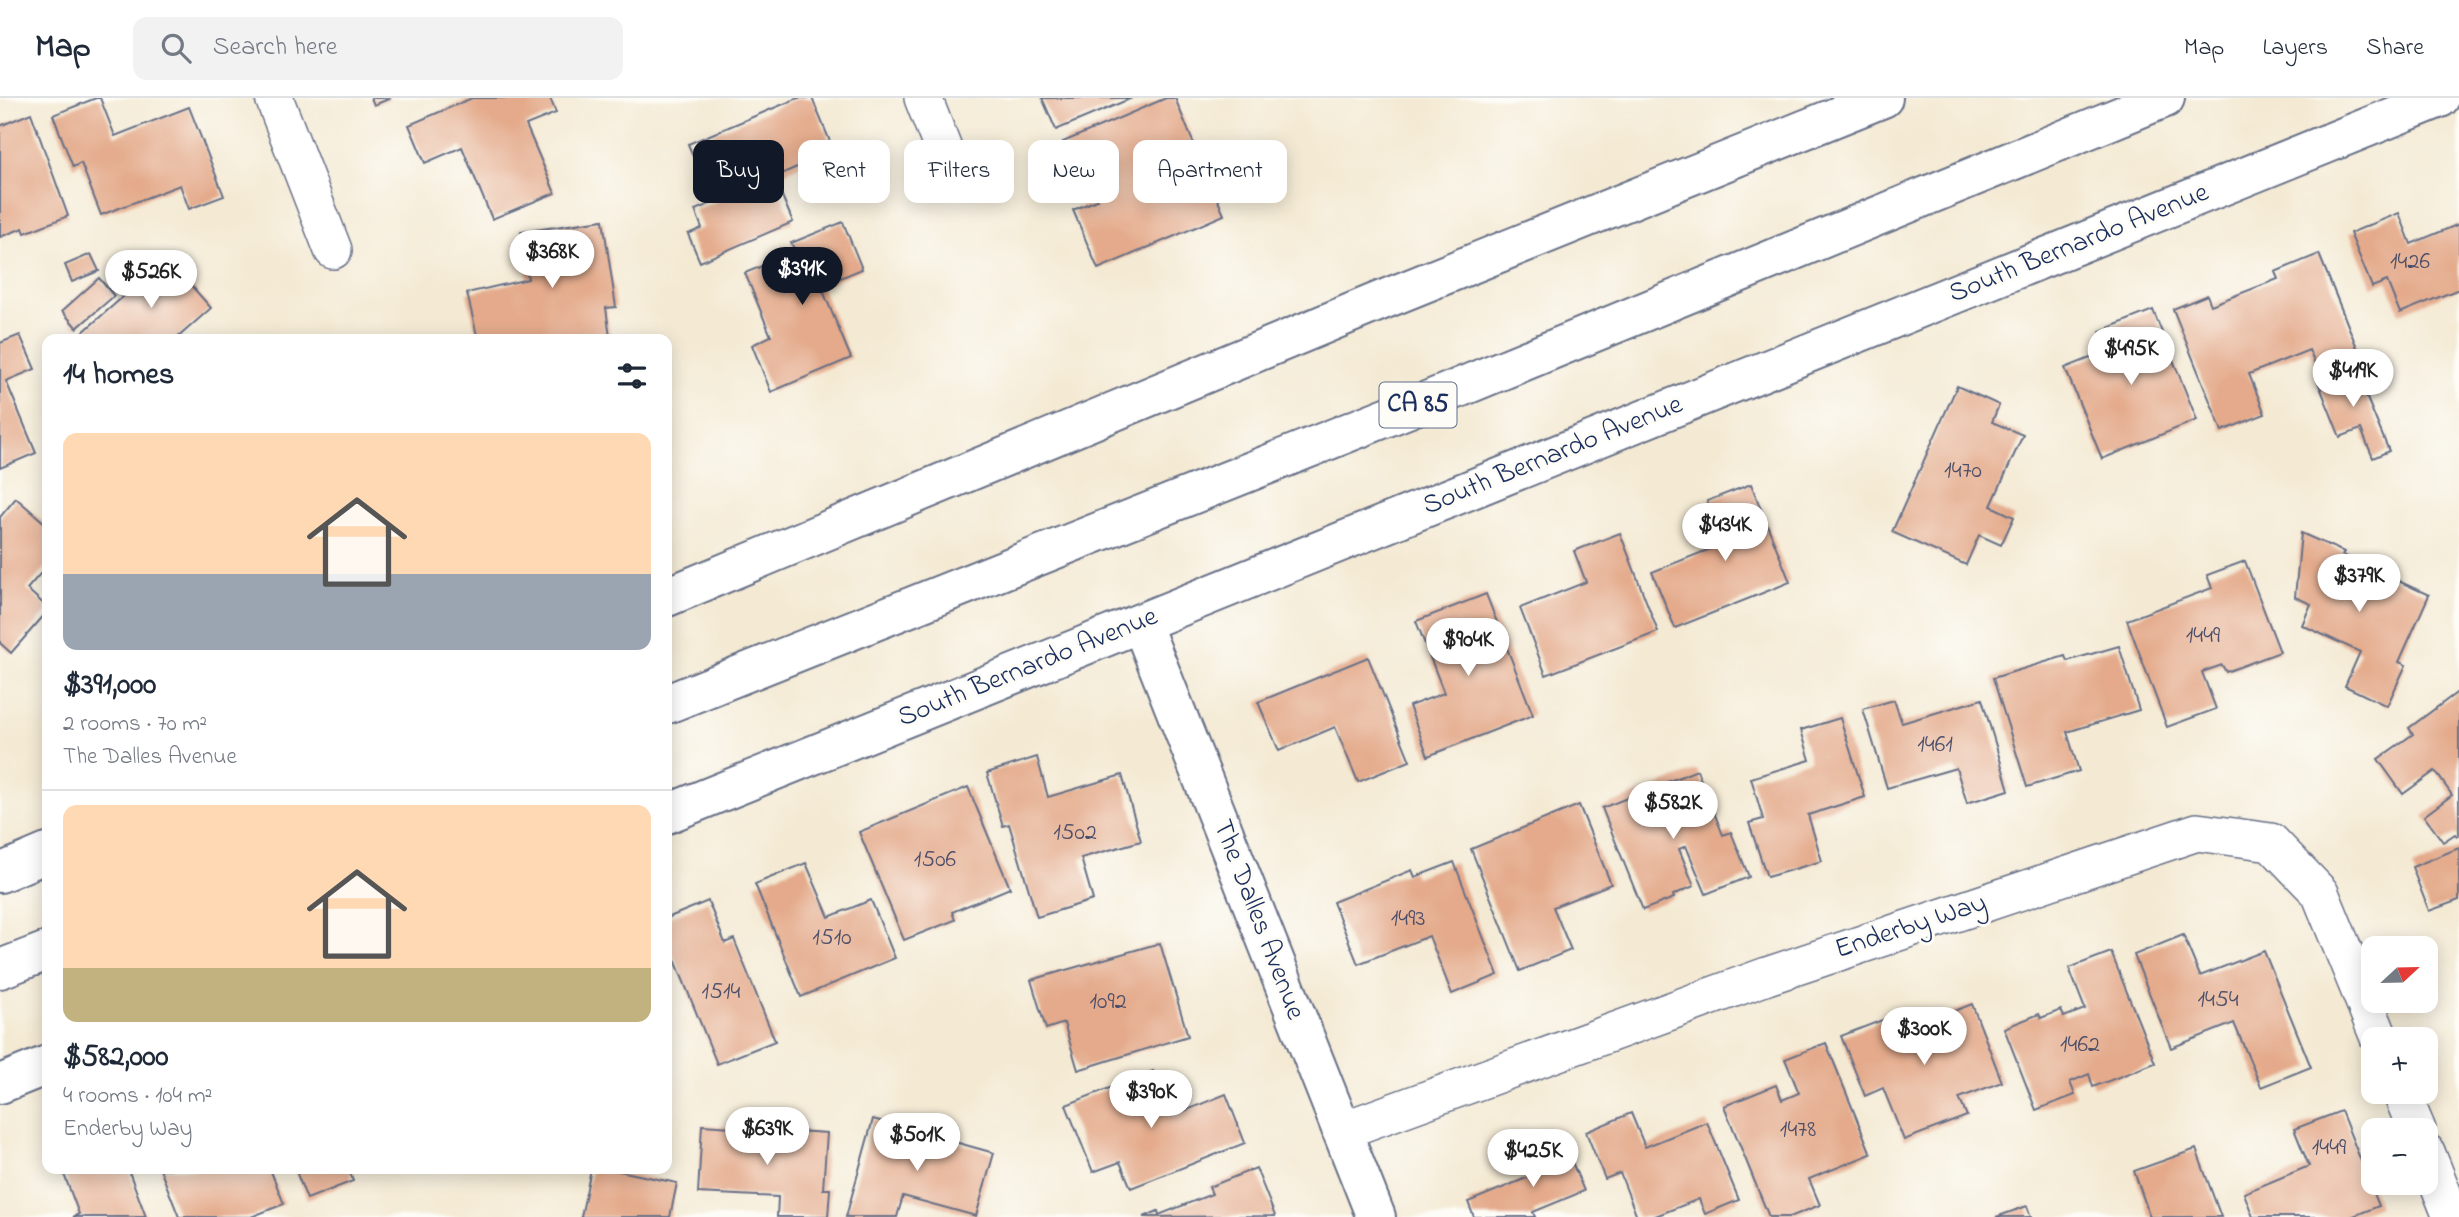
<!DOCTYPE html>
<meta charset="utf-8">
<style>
body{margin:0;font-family:"Indie Flower",sans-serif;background:#f2f2f3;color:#1f2937;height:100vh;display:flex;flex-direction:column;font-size:26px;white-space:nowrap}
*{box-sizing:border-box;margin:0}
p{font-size:23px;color:#747a83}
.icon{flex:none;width:38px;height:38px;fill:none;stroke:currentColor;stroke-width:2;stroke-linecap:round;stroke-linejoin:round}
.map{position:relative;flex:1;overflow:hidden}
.drawer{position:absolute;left:42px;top:236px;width:630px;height:840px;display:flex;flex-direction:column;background:#fff;border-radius:14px;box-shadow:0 4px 18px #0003}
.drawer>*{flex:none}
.hud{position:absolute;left:693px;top:42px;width:665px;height:63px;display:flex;gap:14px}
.needle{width:46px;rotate:68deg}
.tools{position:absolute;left:2361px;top:838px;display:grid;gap:14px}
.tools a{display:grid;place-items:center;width:77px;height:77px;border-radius:14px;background:#fff;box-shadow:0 4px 18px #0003;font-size:35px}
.price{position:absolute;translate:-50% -60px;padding:0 16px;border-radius:24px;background:#fff;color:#222;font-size:23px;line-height:46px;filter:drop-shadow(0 2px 4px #0008)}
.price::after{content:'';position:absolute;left:50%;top:42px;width:21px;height:16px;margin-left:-10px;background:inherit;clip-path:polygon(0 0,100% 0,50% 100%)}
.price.on{background:#111827;color:#fff}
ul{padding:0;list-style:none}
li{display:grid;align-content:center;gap:14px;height:371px;padding:0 21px}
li+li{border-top:2px solid #e0e1e3}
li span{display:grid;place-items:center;height:217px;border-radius:14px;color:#555}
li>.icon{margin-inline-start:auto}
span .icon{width:126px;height:126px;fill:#fffc;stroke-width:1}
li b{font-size:30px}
h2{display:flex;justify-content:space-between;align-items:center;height:84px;padding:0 21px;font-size:30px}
.pill{padding:0 24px;border-radius:14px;background:#fff;box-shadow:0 4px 18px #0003;font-size:24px;line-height:63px}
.pill.on{background:#111827;color:#fff}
header{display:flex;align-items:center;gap:42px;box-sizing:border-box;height:98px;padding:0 35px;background:#fff;border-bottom:2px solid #e0e1e3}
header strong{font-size:33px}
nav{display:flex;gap:38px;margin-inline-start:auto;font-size:24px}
.search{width:490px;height:63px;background:#f2f2f3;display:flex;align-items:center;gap:18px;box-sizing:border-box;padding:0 24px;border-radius:14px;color:#747a83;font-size:26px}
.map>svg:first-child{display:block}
.building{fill:#e4aa8b}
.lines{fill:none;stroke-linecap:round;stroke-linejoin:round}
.minor-casing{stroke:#677087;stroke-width:40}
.tertiary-casing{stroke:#677087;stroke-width:42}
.motorway-casing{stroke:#677087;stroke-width:42}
.minor{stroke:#fff;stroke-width:37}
.tertiary{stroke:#fff;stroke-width:38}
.motorway{stroke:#fff;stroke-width:38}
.labels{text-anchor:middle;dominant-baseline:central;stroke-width:6;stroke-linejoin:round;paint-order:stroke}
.number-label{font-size:24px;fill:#4d4e69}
.shield{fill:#fdfcf7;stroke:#5f6c8c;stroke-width:2}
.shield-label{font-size:26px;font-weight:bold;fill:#1b2f5e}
.street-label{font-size:28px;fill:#1b2f5e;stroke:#fdfcf7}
</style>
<header>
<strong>Map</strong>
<div class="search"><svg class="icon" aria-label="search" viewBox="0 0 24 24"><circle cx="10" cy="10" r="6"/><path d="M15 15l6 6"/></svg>Search here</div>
<nav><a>Map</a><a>Layers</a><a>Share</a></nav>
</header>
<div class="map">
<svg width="2459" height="1119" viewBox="0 0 2459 1119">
<rect width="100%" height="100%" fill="#fdfcf7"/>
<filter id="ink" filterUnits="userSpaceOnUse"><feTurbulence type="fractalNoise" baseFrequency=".0143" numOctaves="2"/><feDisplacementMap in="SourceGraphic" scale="14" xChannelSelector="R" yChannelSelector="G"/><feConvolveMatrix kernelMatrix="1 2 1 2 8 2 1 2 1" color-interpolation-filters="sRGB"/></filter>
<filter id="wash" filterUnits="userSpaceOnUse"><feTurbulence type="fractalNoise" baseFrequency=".00686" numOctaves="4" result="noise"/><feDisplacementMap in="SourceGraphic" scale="28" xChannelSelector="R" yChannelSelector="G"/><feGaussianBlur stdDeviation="1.57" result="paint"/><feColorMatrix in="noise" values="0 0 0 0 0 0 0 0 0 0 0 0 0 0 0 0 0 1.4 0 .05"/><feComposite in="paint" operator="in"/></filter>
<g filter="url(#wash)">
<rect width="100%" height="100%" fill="#f4ead4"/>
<g id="blocks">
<g class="building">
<path d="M96 0H100L115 38 189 9 224 98 189 111 180 87 101 117 81 65 73 69 53 17Z"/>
<path d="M371 0H391L374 7Z"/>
<path d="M472 0H550L556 15 526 27 555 95 492 121 462 49 425 65 409 27Z"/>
<path d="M798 0H812L834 53 774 79 793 124 700 164 688 136 702 130 695 112 722 101 708 70 699 73 688 46Z"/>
<path d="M1042 0H1132L1056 32Z"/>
<path d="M1166 0H1175L1196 51 1156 67 1168 94 1208 78 1224 117 1098 171 1073 112 1097 102 1089 80 1080 83 1063 44Z"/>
<path d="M31 15 68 118 25 135 23 130 0 139V28Z"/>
<path d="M2399 115 2411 146 2459 126V191L2400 215 2387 183 2372 189 2350 135Z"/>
<path d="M603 122 616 209 606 210 610 239 591 242H478L467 195 528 181 521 134Z"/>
<path d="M843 124 862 171 821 188 851 260 771 294 752 247 771 238 745 175 796 154 791 145Z"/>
<path d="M91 156 99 173 72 184 65 167Z"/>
<path d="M2319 156 2358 252 2316 269 2309 252 2249 276 2265 316 2222 333 2173 211 2207 197 2211 207 2278 181 2275 174Z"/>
<path d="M167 160 211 210 175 242H74Z"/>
<path d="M99 180 114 198 77 230 62 213Z"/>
<path d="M2153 212 2197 322 2102 361 2065 270 2108 253 2100 233Z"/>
<path d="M20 237 35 271 6 283 36 355 0 370V245Z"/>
<path d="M2354 269 2389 353 2373 360 2361 331 2340 339 2318 284Z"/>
<path d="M1957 288 1999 307 1992 324 2023 337 1991 408 2014 419 2001 447 1979 437 1966 467 1892 434Z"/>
<path d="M1751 386 1790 484 1675 530 1652 474 1723 446 1707 403Z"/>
<path d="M16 400 47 427V468L27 491 47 509V514L11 555 0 545V419Z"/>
<path d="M1620 435 1658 534 1546 577 1520 510 1586 484 1574 453Z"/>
<path d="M2301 435 2344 454 2342 457 2429 497 2399 564 2406 567 2387 608 2345 588 2360 554 2302 527 2311 506 2295 499Z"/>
<path d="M2245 463 2280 554 2226 574 2222 567 2202 574 2216 611 2167 629 2127 522 2212 490 2207 477Z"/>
<path d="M1486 496 1533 617 1428 658 1409 608 1444 595 1416 523Z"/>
<path d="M2119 548 2139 612 2067 634 2079 673 2027 689 1993 580 2065 558 2067 563Z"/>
<path d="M1368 559 1410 663 1358 684 1335 629 1279 653 1258 604Z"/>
<path d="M2459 593V737L2457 738 2455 736 2443 744 2424 718 2452 697 2435 673 2403 696 2378 661 2413 636 2409 630Z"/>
<path d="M1982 601 2009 692 1967 705 1956 670 1887 690 1863 611 1894 602 1902 625Z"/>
<path d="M1840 620 1865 699 1808 717 1822 763 1767 779 1749 725 1763 721 1751 680 1810 662 1801 632Z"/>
<path d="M1037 659 1048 699 1122 677 1141 743 1081 760 1093 802 1037 819 1009 726 1003 728 987 675Z"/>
<path d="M1697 672 1723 737 1731 734 1749 779 1706 796 1686 748 1679 751 1694 788 1673 797 1674 800 1643 812 1602 710Z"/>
<path d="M968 689 1010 790 952 814 955 822 904 842 859 734Z"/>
<path d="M1579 707 1611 786 1553 809 1571 852 1520 873 1471 751Z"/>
<path d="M2459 750V802L2429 813 2412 769Z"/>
<path d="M1454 764 1498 877 1452 896 1429 838 1358 866 1333 804 1412 772 1415 779Z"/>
<path d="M806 765 829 819 871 802 895 860 801 899 755 786Z"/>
<path d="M708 803 725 845 734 841 775 943 717 966 667 842V820Z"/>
<path d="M2183 837 2200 878 2264 853 2311 969 2261 989 2234 925 2171 950 2134 857Z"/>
<path d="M1160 845 1188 938 1078 972 1064 925 1046 931 1031 882Z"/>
<path d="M2111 854 2155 965 2093 989 2089 976 2070 984 2075 997 2036 1012 2004 930 2039 916 2041 920 2061 912 2064 919 2085 911 2069 870Z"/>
<path d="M1972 906 2002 984 1959 1000 1967 1018 1904 1042 1883 990 1865 998 1841 938 1890 919 1896 936Z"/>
<path d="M1826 945 1871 1056 1809 1081 1820 1107 1790 1119H1769L1724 1008 1776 987 1782 1002 1799 995 1785 961Z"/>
<path d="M1153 973 1172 1018 1226 996 1245 1045 1131 1090 1120 1064 1093 1074 1066 1007Z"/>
<path d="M2341 1013 2379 1108 2351 1119H2253L2244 1095 2309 1068 2294 1031Z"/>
<path d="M1631 1015 1645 1049 1707 1024 1739 1102 1705 1116 1699 1101 1653 1119H1637L1620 1075 1605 1081 1586 1034Z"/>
<path d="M873 1021 994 1055 976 1118 903 1098 897 1119H846Z"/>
<path d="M702 1027 827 1035 823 1091H830L828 1119H777L778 1099 698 1095Z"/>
<path d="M1565 1047 1584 1093 1533 1114 1535 1119H1474L1468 1104 1536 1076 1530 1061Z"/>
<path d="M2196 1051 2221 1119H2150L2134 1073Z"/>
<path d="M1256 1070 1275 1118 1144 1119 1158 1113 1159 1117 1212 1096 1209 1089Z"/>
<path d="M62 1071H128L146 1119H73L79 1116Z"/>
<path d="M160 1071H270L284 1106 251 1119H179Z"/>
<path d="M295 1071H360L350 1075 353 1083 307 1101Z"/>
<path d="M591 1071H610L677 1085 670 1119H581Z"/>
<path d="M2027 1108 2031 1119H1996Z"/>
</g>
</g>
</g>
<g filter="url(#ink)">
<use href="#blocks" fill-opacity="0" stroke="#677087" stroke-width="2"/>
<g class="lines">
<defs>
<g id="minor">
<path d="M274 0 333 152"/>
<path d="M923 0 945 56"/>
<path d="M2401 994 2417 1032"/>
<path d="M1341 1033 1767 878 2197 734 2271 744 2320 795 2380 942"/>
<path d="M2426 1054 2452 1119"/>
</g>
<g id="tertiary">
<path d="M1141 525 1376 1119"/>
<path d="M667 716 2440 0"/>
<path d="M0 986 47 967"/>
</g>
<g id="motorway">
<path d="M667 499 1380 203 1883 0"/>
<path d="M667 606 1427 303 2165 0"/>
<path d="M0 775 47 755"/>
<path d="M0 871 47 853"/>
</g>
</defs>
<use href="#minor" class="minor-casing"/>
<use href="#tertiary" class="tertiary-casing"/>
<use href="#motorway" class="motorway-casing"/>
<use href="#minor" class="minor"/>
<use href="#tertiary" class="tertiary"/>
<use href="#motorway" class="motorway"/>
</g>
</g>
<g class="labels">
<g class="number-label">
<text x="2410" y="164">1426</text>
<text x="1963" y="373">1470</text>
<text x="2203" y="538">1449</text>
<text x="1935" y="647">1461</text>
<text x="1075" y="735">1502</text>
<text x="935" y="762">1506</text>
<text x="1408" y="821">1493</text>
<text x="832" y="840">1510</text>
<text x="721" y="894">1514</text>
<text x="2218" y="902">1454</text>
<text x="1108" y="904">1092</text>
<text x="2080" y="947">1462</text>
<text x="1798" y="1032">1478</text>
<text x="2329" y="1050">1449</text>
</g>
<rect class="shield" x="1379.5" y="284.5" width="77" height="45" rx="5"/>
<g class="shield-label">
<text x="1418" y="307">CA 85</text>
</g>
<g class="street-label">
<text transform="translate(2079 146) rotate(-22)">South Bernardo Avenue</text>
<text transform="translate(1553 358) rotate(-22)">South Bernardo Avenue</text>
<text transform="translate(1028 570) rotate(-22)">South Bernardo Avenue</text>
<text transform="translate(1258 822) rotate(69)">The Dalles Avenue</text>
<text transform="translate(1911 829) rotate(-18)">Enderby Way</text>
</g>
</g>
</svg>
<div class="tools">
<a><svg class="needle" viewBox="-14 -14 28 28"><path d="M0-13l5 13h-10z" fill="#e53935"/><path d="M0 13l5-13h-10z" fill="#747a83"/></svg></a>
<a>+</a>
<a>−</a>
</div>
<b class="price" style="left:552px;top:192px">$368K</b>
<b class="price on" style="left:802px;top:209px">$391K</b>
<b class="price" style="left:151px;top:212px">$526K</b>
<b class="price" style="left:2131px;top:289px">$495K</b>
<b class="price" style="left:2353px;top:311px">$419K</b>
<b class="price" style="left:1725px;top:465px">$434K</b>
<b class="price" style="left:2359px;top:516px">$379K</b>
<b class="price" style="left:1468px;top:580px">$904K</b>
<b class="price" style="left:1673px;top:743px">$582K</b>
<b class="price" style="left:1924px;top:969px">$300K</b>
<b class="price" style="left:1151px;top:1032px">$390K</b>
<b class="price" style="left:767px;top:1069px">$639K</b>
<b class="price" style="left:917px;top:1075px">$501K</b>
<b class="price" style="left:1533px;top:1091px">$425K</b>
<div class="hud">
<a class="pill on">Buy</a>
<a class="pill">Rent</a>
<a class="pill">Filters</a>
<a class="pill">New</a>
<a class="pill">Apartment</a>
</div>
<section class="drawer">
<h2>14 homes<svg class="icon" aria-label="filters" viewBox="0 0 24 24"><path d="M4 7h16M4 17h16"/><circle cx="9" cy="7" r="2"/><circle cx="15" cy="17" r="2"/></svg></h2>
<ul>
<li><span style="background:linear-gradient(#ffd9b3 65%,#9aa5b1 0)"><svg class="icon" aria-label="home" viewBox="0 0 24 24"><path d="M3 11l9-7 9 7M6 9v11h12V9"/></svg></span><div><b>$391,000</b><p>2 rooms · 70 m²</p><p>The Dalles Avenue</p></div></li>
<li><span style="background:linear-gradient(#ffd9b3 75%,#c2b280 0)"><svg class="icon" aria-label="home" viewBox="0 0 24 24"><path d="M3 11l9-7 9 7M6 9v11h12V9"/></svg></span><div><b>$582,000</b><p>4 rooms · 104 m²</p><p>Enderby Way</p></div></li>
</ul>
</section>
</div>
